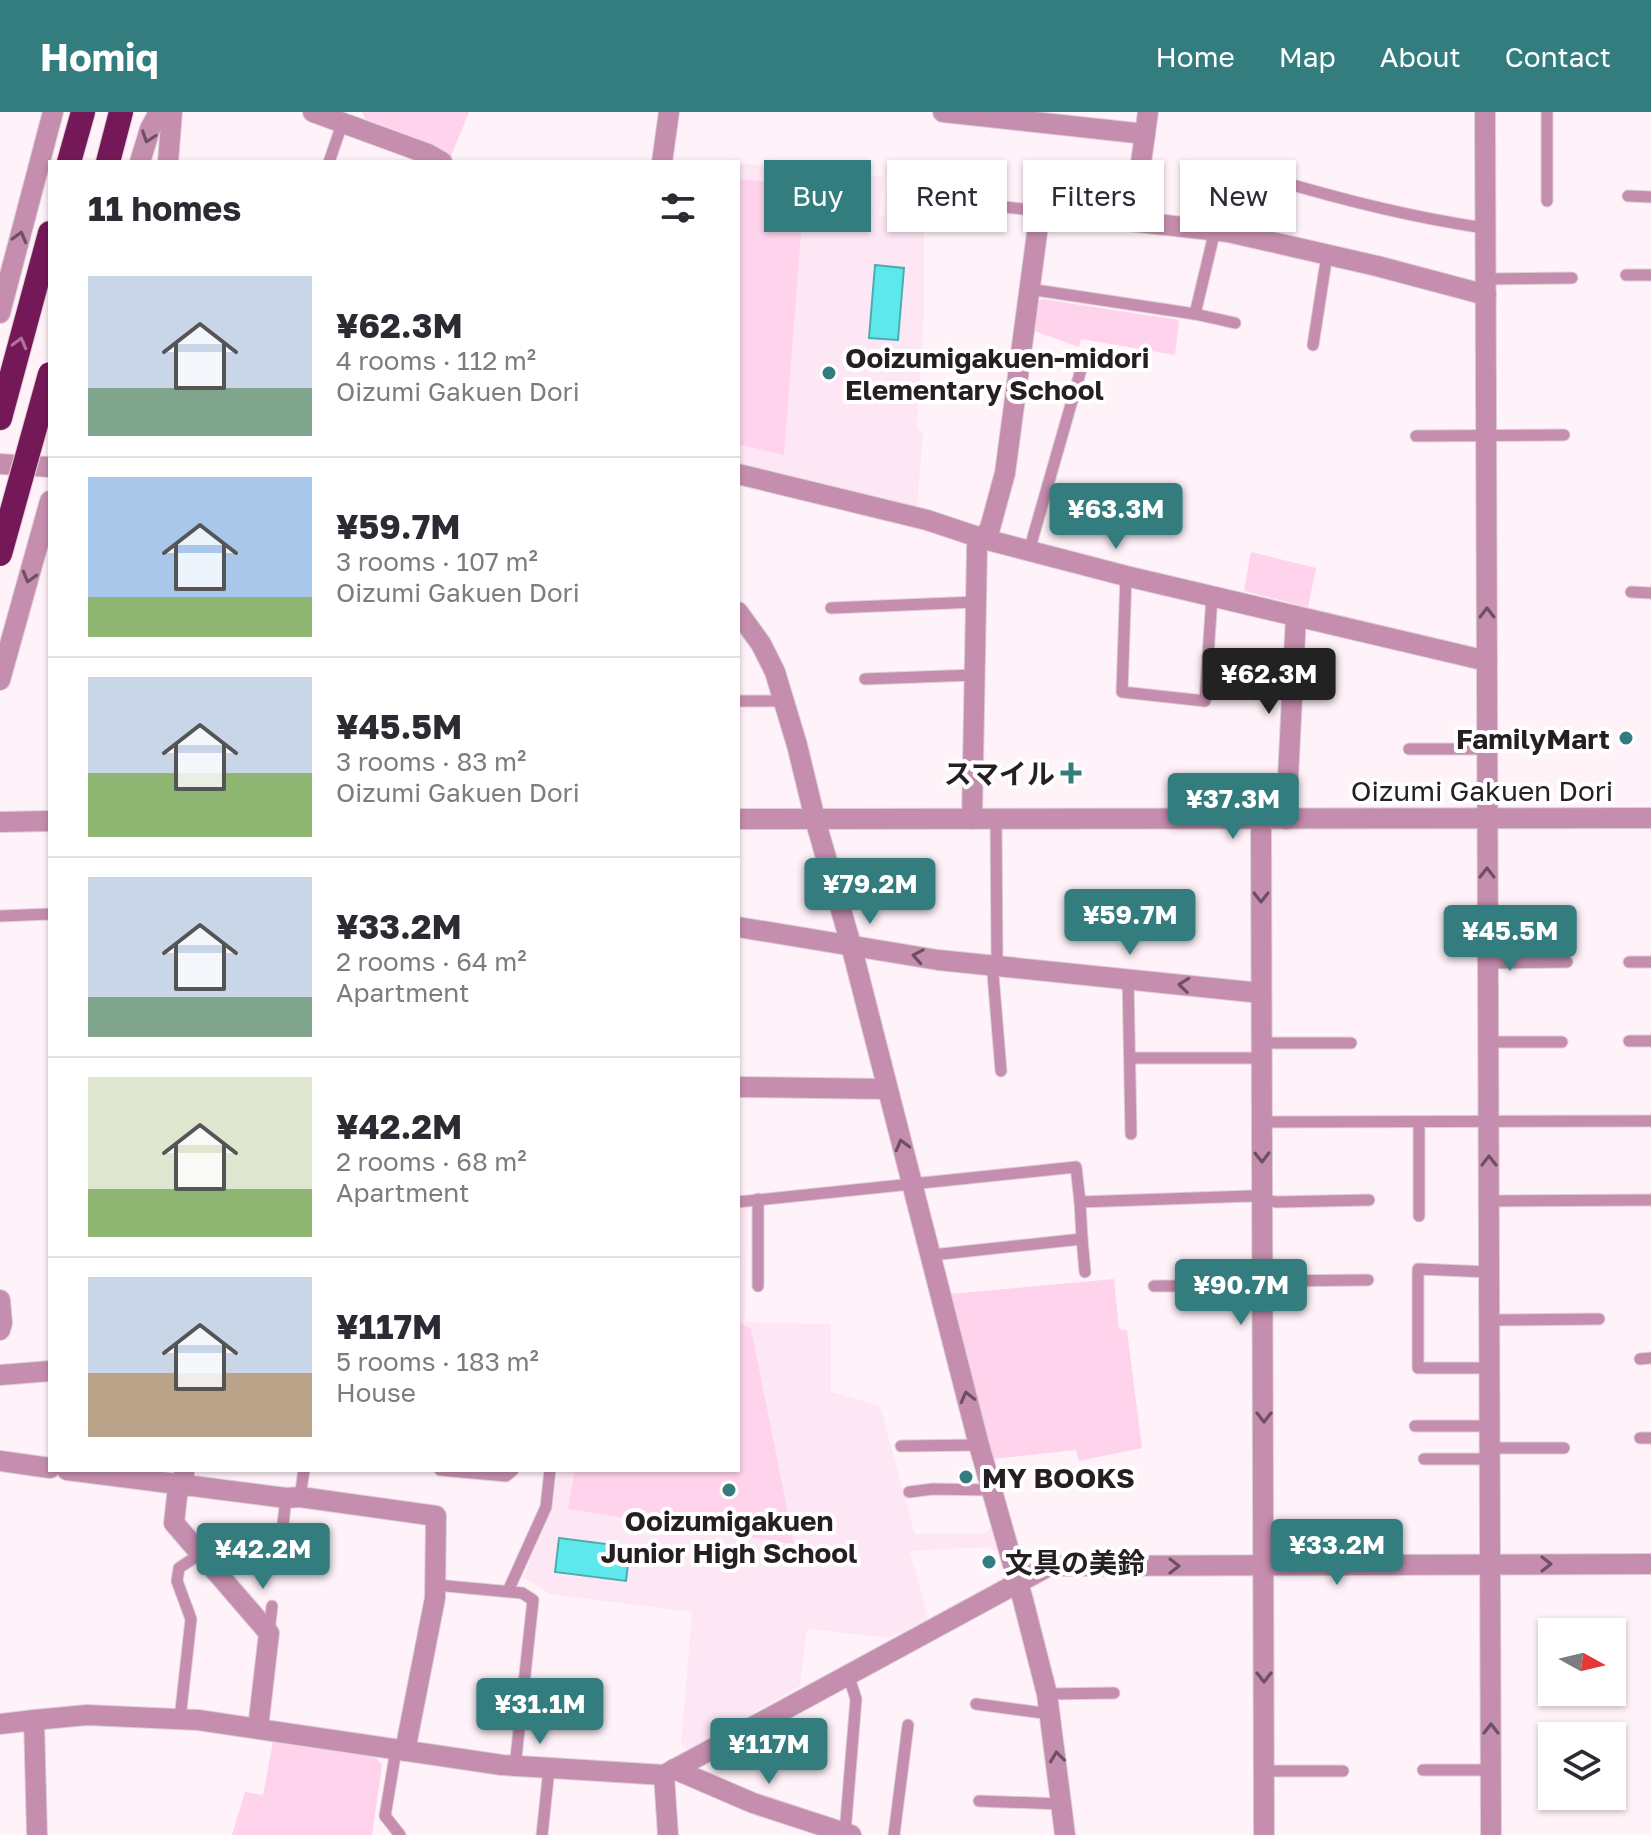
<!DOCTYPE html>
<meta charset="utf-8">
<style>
body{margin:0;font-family:"Golos Text","Noto Sans JP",sans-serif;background:#f2f2f3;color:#2b2b33;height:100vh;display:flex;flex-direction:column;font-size:30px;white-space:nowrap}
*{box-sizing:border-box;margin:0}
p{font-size:26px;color:#7c7c81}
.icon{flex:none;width:44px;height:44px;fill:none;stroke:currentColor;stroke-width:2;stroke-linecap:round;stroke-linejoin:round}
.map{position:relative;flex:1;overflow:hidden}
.sheet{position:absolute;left:48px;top:48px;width:692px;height:1312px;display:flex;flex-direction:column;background:#fff;border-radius:0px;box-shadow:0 2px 6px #0004}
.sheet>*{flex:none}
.guide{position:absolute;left:764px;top:48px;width:760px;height:72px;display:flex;gap:16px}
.needle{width:52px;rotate:98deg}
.tools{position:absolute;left:1538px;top:1506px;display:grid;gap:16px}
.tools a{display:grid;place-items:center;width:88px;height:88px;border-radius:0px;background:#fff;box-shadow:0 2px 6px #0004;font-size:40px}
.price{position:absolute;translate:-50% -68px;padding:0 18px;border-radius:8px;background:#347d7f;color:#fff;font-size:26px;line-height:52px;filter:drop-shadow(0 2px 4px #0008)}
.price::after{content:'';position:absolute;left:50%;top:48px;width:24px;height:18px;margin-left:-12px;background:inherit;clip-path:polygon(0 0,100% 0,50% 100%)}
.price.current{background:#222;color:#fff}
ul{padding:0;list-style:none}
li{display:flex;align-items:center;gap:24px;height:200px;padding:0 40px}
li+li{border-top:2px solid #e1e1e2}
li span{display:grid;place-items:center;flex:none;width:224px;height:160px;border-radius:0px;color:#555}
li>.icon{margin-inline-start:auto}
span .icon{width:96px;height:96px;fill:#fffc;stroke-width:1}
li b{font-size:34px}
h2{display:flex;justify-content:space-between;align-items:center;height:96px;padding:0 40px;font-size:34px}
.pill{padding:0 28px;border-radius:0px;background:#fff;box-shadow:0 2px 6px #0004;font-size:28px;line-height:72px}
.pill.current{background:#347d7f;color:#fff}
header{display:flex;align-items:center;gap:48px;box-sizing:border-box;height:112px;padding:0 40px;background:#347d7f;color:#fff}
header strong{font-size:38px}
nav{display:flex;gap:44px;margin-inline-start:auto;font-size:28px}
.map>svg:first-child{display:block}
.built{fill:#fee7f4}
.green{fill:#fed3eb}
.water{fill:#5de9ec;stroke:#4cacaf;stroke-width:2}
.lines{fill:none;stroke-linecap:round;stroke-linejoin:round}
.service-casing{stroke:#dcd0d7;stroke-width:13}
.minor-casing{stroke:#dcd0d7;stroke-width:22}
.tertiary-casing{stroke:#dcd0d7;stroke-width:22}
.motorway-casing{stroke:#dcd0d7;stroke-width:26}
.service{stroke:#c68eae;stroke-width:11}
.minor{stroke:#c68eae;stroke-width:20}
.tertiary{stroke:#c68eae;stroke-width:20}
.motorway{stroke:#751858;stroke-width:24}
.motorway-bridge-casing{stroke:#dcd0d7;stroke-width:26;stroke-linecap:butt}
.motorway-bridge{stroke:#751858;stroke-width:24}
.oneway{stroke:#6d5061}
.oneway2{stroke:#ac749b}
.poi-dot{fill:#347d7f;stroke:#fff;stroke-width:3}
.labels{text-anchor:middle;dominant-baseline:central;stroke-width:8;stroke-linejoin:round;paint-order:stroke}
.poi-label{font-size:28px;font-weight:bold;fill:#251e22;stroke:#fff;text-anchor:start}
.street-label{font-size:28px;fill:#251e22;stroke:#fff}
</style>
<header>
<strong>Homiq</strong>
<nav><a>Home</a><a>Map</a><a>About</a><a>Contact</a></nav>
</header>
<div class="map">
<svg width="1651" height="1723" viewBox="0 0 1651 1723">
<rect width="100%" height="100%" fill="#fff2f9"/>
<g class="built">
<path d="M738 51 884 65 879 104 924 109V205L917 316 923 320 917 397 738 351Z"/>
<path d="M738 1097H747L748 1112 745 1210 831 1212V1280L880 1294 915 1422 987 1421 991 1413 998 1439 988 1435 910 1439 928 1507 890 1526 807 1517 800 1574 689 1638 681 1632 692 1500 550 1482 523 1465 552 1398 558 1358H738Z"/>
</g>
<g class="green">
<path d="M362 0H469L451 44 432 32 365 7Z"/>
<path d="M738 67 771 70 782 77 804 81 784 343 738 332Z"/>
<path d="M1042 187 1179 208 1175 243 1081 227 1079 235 1031 218 1035 192Z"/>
<path d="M1251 440 1316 456 1308 495 1244 479Z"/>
<path d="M1114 1167 1119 1217 1127 1218 1142 1336 1079 1349 1076 1338 992 1347 951 1182Z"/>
<path d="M738 1211 751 1216 794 1432 568 1397 575 1358H738Z"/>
<path d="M273 1630 375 1645 382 1653 372 1723H232L245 1680 263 1683Z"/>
</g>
<g class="water">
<path d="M875 153 904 156 898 228 869 226Z"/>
<path d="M559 1426 630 1435 626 1469 555 1460Z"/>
</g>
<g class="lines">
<defs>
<g id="service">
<path d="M1547 0V89"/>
<path d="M329 50 340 18 346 12"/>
<path d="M1628 84 1651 85"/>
<path d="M946 88 1040 99"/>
<path d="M1228 120 1237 56C1319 82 1401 104 1485 116"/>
<path d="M1626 163H1651"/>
<path d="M1486 167 1572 166"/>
<path d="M1029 177 1195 202 1235 211"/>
<path d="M1195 202 1215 118"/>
<path d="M1313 233 1327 143"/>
<path d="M1416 324 1564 323"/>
<path d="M1029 439 1082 254"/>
<path d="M1126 464 1122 580 1205 589 1212 484"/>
<path d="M1631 480 1651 481"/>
<path d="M831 496 975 490"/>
<path d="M865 567 974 563"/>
<path d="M738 589H784"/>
<path d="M1409 637H1487"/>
<path d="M996 707 997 846 993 862 1001 959"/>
<path d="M0 804 50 802"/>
<path d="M1629 850H1651"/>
<path d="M1488 851 1567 850"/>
<path d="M1128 867 1131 1022"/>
<path d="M1629 929H1651"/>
<path d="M1488 930H1562"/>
<path d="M1261 931H1351"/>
<path d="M1130 946H1261"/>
<path d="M1262 1010 1651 1009"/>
<path d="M1419 1010V1104"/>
<path d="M1489 1089 1651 1088"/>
<path d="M738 1090 1076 1055 1080 1090"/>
<path d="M1082 1127 1085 1160"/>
<path d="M932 1143 1082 1127 1080 1090 1251 1084 1276 1090 1369 1088"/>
<path d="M1489 1160 1418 1157V1256H1489"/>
<path d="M1263 1169 1368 1168"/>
<path d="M758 1174V1087"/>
<path d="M1154 1174H1263"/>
<path d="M1489 1208 1599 1207"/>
<path d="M1640 1247 1651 1246"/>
<path d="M1415 1314H1489"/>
<path d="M1640 1326H1651"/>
<path d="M901 1334 979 1333"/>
<path d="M1489 1336H1564"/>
<path d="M1424 1347H1490"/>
<path d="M440 1358 506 1364 513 1358"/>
<path d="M909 1380 933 1377 991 1378"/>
<path d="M300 1385 304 1358"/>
<path d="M282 1421 286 1386"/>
<path d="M436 1473 522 1481 533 1488 515 1655"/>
<path d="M508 1479 546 1395 550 1358"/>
<path d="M269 1521 272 1494"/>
<path d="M1047 1582 1114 1581"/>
<path d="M976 1592 1051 1602"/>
<path d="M180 1607 191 1507 177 1469 179 1456 200 1442"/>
<path d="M396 1638 385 1704 400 1723"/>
<path d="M1423 1658H1491"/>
<path d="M1265 1659H1343"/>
<path d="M979 1689 1062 1692"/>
<path d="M845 1721 856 1587 848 1562"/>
<path d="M542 1723 549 1657"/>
<path d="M894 1723 908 1613"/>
</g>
<g id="minor">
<path d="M313 0 428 42 442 50"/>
<path d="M943 0 1145 22"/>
<path d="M1485 0 1491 1723"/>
<path d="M140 50 150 17 159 0"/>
<path d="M662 50 669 0"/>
<path d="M1133 108 1148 0"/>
<path d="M0 201 53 0"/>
<path d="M0 352 50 355"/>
<path d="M738 362 927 408 984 427 1126 464 1487 549"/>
<path d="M738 500 761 532 775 560 797 633 815 707 851 833 979 1333 1023 1488 1047 1582 1065 1723"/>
<path d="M0 568 50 389"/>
<path d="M972 707 977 435 990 416 1005 361 1040 99 1228 120 1377 154 1486 183"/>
<path d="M1261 707 1264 1723"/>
<path d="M1286 707 1296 504"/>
<path d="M738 815 938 848 1261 881"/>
<path d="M738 975 887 977"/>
<path d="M0 1263 50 1259"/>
<path d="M0 1349 50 1356"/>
<path d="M67 1358 286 1386 300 1385 436 1404 435 1486 405 1639"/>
<path d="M184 1358V1366L177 1384 174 1411 269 1521 258 1616"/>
<path d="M34 1608 87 1603 198 1608 502 1653 664 1663 1049 1454 1651 1452"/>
<path d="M674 1657 753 1691 851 1723"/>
<path d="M664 1663 668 1723"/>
</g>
<g id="tertiary">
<path d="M168 50 172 0"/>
<path d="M738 707 1651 706"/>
<path d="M0 710 50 709"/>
<path d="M0 1188 2 1211 0 1218"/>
<path d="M0 1612 34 1608 37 1723"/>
</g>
<g id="motorway">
<path d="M69 50 83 0"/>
<path d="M108 50 121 0"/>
<path d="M0 306 50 121"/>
</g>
</defs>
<use href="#service" class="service-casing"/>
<use href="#minor" class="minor-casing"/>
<use href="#tertiary" class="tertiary-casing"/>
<use href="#motorway" class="motorway-casing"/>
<use href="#service" class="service"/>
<use href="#minor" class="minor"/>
<use href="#tertiary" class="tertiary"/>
<use href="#motorway" class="motorway"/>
<defs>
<path id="motorway-bridge" d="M0 442 50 262"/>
</defs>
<use href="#motorway-bridge" class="motorway-bridge-casing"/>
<use href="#motorway-bridge" class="motorway-bridge"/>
</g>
<defs><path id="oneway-chevron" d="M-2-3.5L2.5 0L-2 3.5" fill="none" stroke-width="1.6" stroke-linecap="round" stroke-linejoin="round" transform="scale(2)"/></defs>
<g class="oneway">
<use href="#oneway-chevron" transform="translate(148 25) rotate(109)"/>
<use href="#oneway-chevron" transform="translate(20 125) rotate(-75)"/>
<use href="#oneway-chevron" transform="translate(29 465) rotate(106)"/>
<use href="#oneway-chevron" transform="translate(1487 501) rotate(-90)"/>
<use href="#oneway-chevron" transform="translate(1487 761) rotate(-90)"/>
<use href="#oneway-chevron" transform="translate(1261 785) rotate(90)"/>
<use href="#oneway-chevron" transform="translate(918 844) rotate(-170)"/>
<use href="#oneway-chevron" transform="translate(1184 873) rotate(-174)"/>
<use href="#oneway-chevron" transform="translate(902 1033) rotate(-105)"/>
<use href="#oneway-chevron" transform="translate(1262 1045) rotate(89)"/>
<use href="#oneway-chevron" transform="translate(1489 1049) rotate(-90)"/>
<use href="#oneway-chevron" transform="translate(967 1285) rotate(-104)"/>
<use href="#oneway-chevron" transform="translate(1264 1305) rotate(90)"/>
<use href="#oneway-chevron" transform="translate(1546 1452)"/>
<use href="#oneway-chevron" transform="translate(1174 1454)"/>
<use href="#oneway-chevron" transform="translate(1264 1565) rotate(90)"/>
<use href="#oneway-chevron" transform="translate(1491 1617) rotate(-90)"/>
<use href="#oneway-chevron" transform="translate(1057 1645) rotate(-97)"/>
</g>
<use class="oneway2" href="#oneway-chevron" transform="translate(20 231) rotate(-75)"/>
<g class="poi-dot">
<circle cx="829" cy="261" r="8"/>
<circle cx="1626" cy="626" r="8"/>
<path d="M1067 649h8v8h8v8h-8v8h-8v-8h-8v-8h8z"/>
<circle cx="966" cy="1365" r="8"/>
<circle cx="729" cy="1378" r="8"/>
<circle cx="989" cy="1450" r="8"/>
</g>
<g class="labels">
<g class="poi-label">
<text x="845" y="245">Ooizumigakuen-midori<tspan x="845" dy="32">Elementary School</tspan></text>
<text x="1610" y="626" text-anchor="end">FamilyMart</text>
<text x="1055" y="661" text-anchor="end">スマイル</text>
<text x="982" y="1365">MY BOOKS</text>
<text x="729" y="1408" text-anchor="middle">Ooizumigakuen<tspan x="729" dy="32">Junior High School</tspan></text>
<text x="1005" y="1450">文具の美鈴</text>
</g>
<g class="street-label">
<text x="1482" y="678">Oizumi Gakuen Dori</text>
</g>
</g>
</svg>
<div class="tools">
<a><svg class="needle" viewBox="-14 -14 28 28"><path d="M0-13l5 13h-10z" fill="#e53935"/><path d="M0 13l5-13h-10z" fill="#7c7c81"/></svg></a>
<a><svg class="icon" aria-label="layers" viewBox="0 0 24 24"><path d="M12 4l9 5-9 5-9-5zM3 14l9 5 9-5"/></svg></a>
</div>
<b class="price" style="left:1116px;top:439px">¥63.3M</b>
<b class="price current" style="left:1269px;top:604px">¥62.3M</b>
<b class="price" style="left:1233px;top:729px">¥37.3M</b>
<b class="price" style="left:870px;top:814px">¥79.2M</b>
<b class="price" style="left:1130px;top:845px">¥59.7M</b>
<b class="price" style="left:1510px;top:861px">¥45.5M</b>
<b class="price" style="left:1241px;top:1215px">¥90.7M</b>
<b class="price" style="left:1337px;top:1475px">¥33.2M</b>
<b class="price" style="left:263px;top:1479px">¥42.2M</b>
<b class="price" style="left:540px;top:1634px">¥31.1M</b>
<b class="price" style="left:769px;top:1674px">¥117M</b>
<div class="guide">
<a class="pill current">Buy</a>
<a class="pill">Rent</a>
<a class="pill">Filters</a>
<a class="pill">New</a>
</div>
<section class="sheet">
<h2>11 homes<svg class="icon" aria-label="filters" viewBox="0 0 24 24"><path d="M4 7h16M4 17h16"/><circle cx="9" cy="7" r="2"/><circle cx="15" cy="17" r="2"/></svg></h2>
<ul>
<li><span style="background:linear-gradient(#c9d6e8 70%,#7fa58c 0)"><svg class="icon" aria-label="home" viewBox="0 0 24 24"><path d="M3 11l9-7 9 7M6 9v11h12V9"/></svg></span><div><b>¥62.3M</b><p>4 rooms · 112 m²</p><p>Oizumi Gakuen Dori</p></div></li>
<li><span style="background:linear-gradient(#a9c7e8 75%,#8fb573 0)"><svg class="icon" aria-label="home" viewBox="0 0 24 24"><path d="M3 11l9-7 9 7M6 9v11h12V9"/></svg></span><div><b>¥59.7M</b><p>3 rooms · 107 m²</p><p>Oizumi Gakuen Dori</p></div></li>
<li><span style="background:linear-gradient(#c9d6e8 60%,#8fb573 0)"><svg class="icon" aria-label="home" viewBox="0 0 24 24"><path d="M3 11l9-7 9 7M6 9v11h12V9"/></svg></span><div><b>¥45.5M</b><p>3 rooms · 83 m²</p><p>Oizumi Gakuen Dori</p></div></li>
<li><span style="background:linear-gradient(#c9d6e8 75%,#7fa58c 0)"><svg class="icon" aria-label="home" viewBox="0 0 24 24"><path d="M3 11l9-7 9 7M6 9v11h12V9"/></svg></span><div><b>¥33.2M</b><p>2 rooms · 64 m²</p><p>Apartment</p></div></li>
<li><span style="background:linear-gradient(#dfe7d0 70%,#8fb573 0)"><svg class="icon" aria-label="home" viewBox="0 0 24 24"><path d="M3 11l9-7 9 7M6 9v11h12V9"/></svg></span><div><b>¥42.2M</b><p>2 rooms · 68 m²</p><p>Apartment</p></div></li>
<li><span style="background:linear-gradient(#c9d6e8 60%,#b9a48a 0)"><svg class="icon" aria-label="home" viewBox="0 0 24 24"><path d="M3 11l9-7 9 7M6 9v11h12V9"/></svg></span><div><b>¥117M</b><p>5 rooms · 183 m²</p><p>House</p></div></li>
</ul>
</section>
</div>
